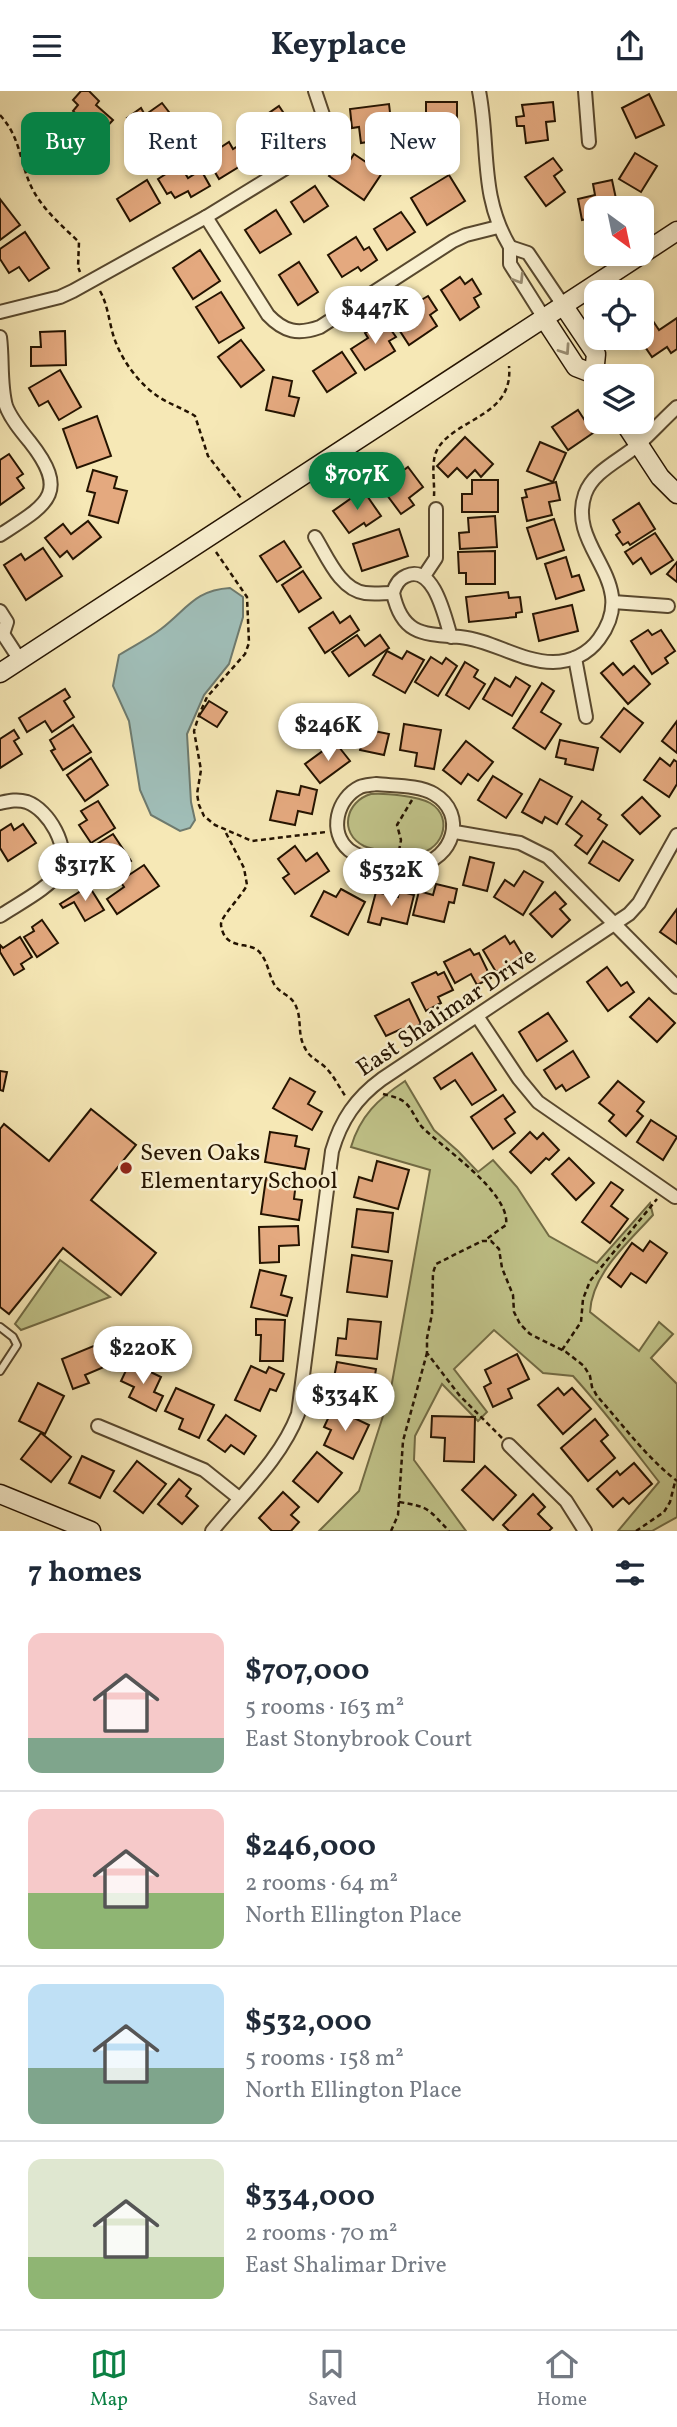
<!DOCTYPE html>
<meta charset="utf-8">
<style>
body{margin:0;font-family:Vollkorn,serif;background:#f6f6f7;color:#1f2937;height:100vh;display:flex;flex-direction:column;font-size:26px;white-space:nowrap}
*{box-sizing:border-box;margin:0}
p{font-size:23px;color:#747a83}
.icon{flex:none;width:38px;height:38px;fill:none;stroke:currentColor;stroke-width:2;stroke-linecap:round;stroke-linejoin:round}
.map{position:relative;height:1440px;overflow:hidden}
.sheet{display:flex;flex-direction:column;background:#fff;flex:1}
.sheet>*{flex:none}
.top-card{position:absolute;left:21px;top:21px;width:635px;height:63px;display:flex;gap:14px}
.needle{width:46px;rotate:147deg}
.fabs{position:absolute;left:584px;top:105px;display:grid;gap:14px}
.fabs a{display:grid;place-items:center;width:70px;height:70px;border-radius:14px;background:#fff;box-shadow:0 4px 10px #0003;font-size:35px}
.price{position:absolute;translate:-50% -60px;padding:0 16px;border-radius:24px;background:#fff;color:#222;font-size:23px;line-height:46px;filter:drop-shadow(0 2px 4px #0008)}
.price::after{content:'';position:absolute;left:50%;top:42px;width:21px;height:16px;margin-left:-10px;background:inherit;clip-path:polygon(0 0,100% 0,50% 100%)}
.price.selected{background:#0b8043;color:#fff}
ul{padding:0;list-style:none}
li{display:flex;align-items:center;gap:21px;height:175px;padding:0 28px}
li+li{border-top:2px solid #e0e1e3}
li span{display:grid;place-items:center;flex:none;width:196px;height:140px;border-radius:14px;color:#555}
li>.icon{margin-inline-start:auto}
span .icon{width:84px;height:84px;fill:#fffc;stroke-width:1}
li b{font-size:30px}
h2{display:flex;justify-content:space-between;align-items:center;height:84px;padding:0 28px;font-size:30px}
.pill{padding:0 24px;border-radius:14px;background:#fff;box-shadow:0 4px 10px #0003;font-size:24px;line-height:63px}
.pill.selected{background:#0b8043;color:#fff}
header{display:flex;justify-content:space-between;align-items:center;height:91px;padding:0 28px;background:#fff;font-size:32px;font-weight:700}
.tab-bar{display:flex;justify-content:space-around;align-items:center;height:98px;border-top:2px solid #e0e1e3;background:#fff;font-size:19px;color:#747a83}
.tab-bar a{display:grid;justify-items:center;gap:4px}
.tab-bar .selected{color:#0b8043}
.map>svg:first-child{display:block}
.green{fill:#c1c48a;stroke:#726c45;stroke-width:2}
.water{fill:#a0beb8;stroke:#6e7a6e;stroke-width:2}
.building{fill:#e4a97f;stroke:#241300;stroke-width:2}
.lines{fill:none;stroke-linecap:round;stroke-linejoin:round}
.lane-casing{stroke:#58482e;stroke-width:10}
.street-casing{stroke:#58482e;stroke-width:16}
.secondary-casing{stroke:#241300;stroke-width:21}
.path{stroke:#241300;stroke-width:2.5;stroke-dasharray:5 3.5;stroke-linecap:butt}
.lane{stroke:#f9f0d0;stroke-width:6}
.street{stroke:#f9f0d0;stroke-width:12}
.secondary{stroke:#f9f0d0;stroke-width:18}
.oneway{stroke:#998d72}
.poi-dot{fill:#8f2418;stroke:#f9f0d0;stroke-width:2.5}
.labels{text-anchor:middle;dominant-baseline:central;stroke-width:5;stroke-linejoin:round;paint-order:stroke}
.street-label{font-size:24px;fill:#241300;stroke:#f9f0d0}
.poi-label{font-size:24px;fill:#241300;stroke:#f9f0d0;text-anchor:start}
</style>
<header><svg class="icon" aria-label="menu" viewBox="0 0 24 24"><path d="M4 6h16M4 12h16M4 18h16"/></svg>Keyplace<svg class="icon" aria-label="share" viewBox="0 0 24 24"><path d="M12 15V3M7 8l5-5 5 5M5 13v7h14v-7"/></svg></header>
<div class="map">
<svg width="677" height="1440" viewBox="0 0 677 1440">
<rect width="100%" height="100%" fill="#f6e8b6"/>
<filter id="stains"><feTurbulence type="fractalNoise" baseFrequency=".00286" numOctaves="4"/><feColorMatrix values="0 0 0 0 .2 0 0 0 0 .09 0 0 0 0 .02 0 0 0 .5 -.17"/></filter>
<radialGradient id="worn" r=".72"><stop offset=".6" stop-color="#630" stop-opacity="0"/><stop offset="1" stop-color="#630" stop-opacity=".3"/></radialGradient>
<g class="green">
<path d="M371 703C385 702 418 705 430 712 456 727 441 765 412 762 397 761 378 761 364 755 338 742 346 710 371 703Z"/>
<path d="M405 990 434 1039 458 1060 478 1081 493 1069 517 1096 549 1145 597 1172 650 1112 653 1124C629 1151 592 1182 590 1221L639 1260 659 1231 673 1243 651 1267 677 1293V1426L652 1440H618L659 1391C631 1355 604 1319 573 1285L543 1282 494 1239 454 1278 487 1321 478 1330 442 1293 415 1345 414 1369 466 1440H319L359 1400 390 1303 430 1079 351 1056C360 1025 378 1008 405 990Z"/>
<path d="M60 1169 110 1206 21 1239 15 1233Z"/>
</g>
<path class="water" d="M230 497 243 506V526L229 573 204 604 187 643 191 711 195 729 190 737 180 740 151 724 140 699 129 630 113 595 119 564C133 555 148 548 161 538 187 518 195 499 230 497Z"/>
<g class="building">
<path d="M81 0H89L99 10 96 14 113 29 99 44 73 20 78 14 73 9Z"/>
<path d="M649 3 664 34 636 47 622 17Z"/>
<rect x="426" y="11" width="31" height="33"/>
<path d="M553 11 555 30 546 31 548 49 526 52 524 35H517L516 26 524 25 522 14Z"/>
<path d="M162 12 172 25 156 36 160 42 144 52 127 27 141 17 145 24Z"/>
<path d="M389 13 393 47 361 52 359 36 352 37 350 18Z"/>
<path d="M279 15 295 39 266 59 250 35Z"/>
<path d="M246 50 255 66 219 88 206 66 229 51 233 58Z"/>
<path d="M635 62 657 75 641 101 619 88Z"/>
<path d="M354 63 382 82 364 109 329 85 340 69 347 74Z"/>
<path d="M553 67 562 79 554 85 565 101 546 115 525 86Z"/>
<path d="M180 74 188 87 201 79 210 95 191 106 188 100 175 107 171 101 167 103 158 88Z"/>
<path d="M449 84 465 110 427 134 411 107Z"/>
<path d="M147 89 160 112 130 130 117 108Z"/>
<path d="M612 89 618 117H597V126L582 129 578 108 595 104 593 93Z"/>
<path d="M315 95 328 115 304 131 291 111Z"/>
<path d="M0 108 20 134 0 149Z"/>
<path d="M276 119 291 143 260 162 245 139Z"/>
<path d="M401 121 415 141 387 159 374 138Z"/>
<path d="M25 141 49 177 29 190 19 176 9 182 0 168V158Z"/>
<path d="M356 146 364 159 369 156 377 169 361 180 358 176 342 186 328 164Z"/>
<path d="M200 159 220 190 193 208 173 177Z"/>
<path d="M299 171 318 201 298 214 279 184Z"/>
<path d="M460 186 465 193 472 188 481 203 474 207 479 216 460 229 441 199Z"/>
<path d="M221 201 244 237 219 252 196 216Z"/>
<path d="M428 205 437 219 430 224 437 235 409 254 396 234 410 225 406 218Z"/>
<path d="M651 227 659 239 677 227V258L671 262 667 256 652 266 639 247H642V232Z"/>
<path d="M384 229 396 246 389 250 395 260 365 279 351 258 368 247 365 242Z"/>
<path d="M65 240 66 274 31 275V256H41L40 241Z"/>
<path d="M241 249 264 279 241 296 218 266Z"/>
<path d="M342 261 356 282 327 301 313 280Z"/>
<path d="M60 279 81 316 59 329 48 310 39 315 29 297Z"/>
<path d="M273 286 292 290 289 305 299 307 294 325 266 319Z"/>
<path d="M578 319 593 342 568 359 552 336Z"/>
<path d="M97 325 111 365 77 377 63 338Z"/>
<path d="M465 346 493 373 481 386 475 379 467 387 457 377 448 386 437 375Z"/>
<path d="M540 351 566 362 553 391 527 380Z"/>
<path d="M9 363 23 383 17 387 24 397 0 414V369Z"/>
<path d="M408 376 423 396 409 407 414 414 401 423 381 396Z"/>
<path d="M93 379 117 386 114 397 127 400 118 432 89 424 95 402 87 400Z"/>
<path d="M472 389H498V421H462V403H472Z"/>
<path d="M556 391 560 409 549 411 552 424 527 430 522 407 527 406 525 399Z"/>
<path d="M363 399 381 425 366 435 364 432 349 442 333 420Z"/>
<path d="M639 412 655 438 630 454 628 451 623 454 616 444 620 441 613 429Z"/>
<path d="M495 425 497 456 460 458 459 442 469 441 468 427Z"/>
<path d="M554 428 564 459 537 468 527 437Z"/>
<path d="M88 430 101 446 73 468 67 460 60 466 45 447 63 433 71 443Z"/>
<path d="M399 438 408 465 362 480 353 453Z"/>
<path d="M655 442 673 469 651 483 641 467 633 473 625 461Z"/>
<path d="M284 450 301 476 277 491 260 465Z"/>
<path d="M43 457 62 485 26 509 4 474 21 463 25 469Z"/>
<path d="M495 460V493H466V482H459L458 461Z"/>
<path d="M566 466 572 486 579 484 584 499 556 508 545 473Z"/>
<path d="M677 471V491L667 483Z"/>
<path d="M303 480 321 507 299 521 282 494Z"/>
<path d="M508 501 509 507 520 506 522 521 516 522V526L469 531 466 506Z"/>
<path d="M572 514 578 540 539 550 533 523Z"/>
<path d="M333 521 340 532 350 525 359 539 325 562 309 537Z"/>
<path d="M648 539 652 544 661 539 675 560 665 567 668 572 652 583 631 550Z"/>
<path d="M357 544 365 555 380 544 389 557 349 585 332 561Z"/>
<path d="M387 560 402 568 407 560 424 569 405 602 373 584Z"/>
<path d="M431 566 442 573 446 567 457 575 438 605 415 591Z"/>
<path d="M465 571 478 579 474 586 485 593 469 618 446 604Z"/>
<path d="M613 572 623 584 634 575 650 593 628 613 601 582Z"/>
<path d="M516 586 530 595 512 625 483 608 495 587 510 596Z"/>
<path d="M542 592 554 600 541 621 561 633 545 658 513 637Z"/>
<path d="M65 598 70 606 64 610 74 626 52 641 45 630 27 641 19 627Z"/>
<path d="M209 610 227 621 217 636 199 625Z"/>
<path d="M624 617 643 632 620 661 601 646Z"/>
<path d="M677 630V662L662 650Z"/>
<path d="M404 633 441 639 434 678 415 675 417 662 400 659Z"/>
<path d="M73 634 91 661 63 679 51 660 55 658 50 649Z"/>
<path d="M364 638 389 643 384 664 360 659Z"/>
<path d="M14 639 19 647 14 650 22 663 0 677V648Z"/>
<path d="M560 649 598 657 593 679 565 673 566 668 556 666Z"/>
<path d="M466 650 493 671 478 690 468 683 461 693 443 679Z"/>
<path d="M335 651 350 670 320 692 305 673Z"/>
<path d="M91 667 108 694 85 710 67 684Z"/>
<path d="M660 667 670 675 674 669 677 671V693L669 706 644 689Z"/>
<path d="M493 685 522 703 506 727 478 709Z"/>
<path d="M540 688 572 706 557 733 545 726 542 732 522 721Z"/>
<path d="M301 695 317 699 312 723 298 720 295 734 270 729 277 700 299 704Z"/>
<path d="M642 706 660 725 640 743 622 724Z"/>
<path d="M98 710 115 737 91 752 79 734 87 729 81 720Z"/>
<path d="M582 710 601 724 598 728 607 734 587 763 575 754 582 745 566 733Z"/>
<path d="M11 733 14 739 23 733 36 752 8 770 0 757V740Z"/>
<path d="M113 743 131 770 110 784 92 756Z"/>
<path d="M603 750 633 769 619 790 589 772Z"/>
<path d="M295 755 306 770 317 762 329 780 295 803 283 787 289 783 278 768Z"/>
<path d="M470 766 494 772 487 800 463 794Z"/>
<path d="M144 774 159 795 117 823 107 808 124 796 120 790Z"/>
<path d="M524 780 543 791 523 824 494 806 505 789 514 795Z"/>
<path d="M436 793 457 798 454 812 449 811 444 831 413 824 419 800 433 804Z"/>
<path d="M89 795 104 819 85 830 74 811 63 817 60 813Z"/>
<path d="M341 798 365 811 348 844 311 825 324 800 336 806Z"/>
<path d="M399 800 414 804 407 833 382 827 380 834 368 831 376 801 398 806Z"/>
<path d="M555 801 566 813 560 818 570 829 552 846 530 823Z"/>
<path d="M677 818V853L660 841Z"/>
<path d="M42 829 58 852 37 866 24 846 34 840 32 836Z"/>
<path d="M505 845 510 853 514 850 523 865 496 881 483 859Z"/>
<path d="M20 846 32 866 21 873 24 878 14 884 0 861V854L3 857Z"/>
<path d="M470 858 474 864 479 862 491 887 477 894 471 883 455 892 444 871Z"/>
<path d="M607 876 621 895 627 891 634 901 608 920 587 891Z"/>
<path d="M436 881 438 884 444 881 453 899 438 906 441 912 426 920 412 892Z"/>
<path d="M649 907 675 932 657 951 630 926Z"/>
<path d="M409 908 421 933 403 942 401 938 386 945 375 925Z"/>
<path d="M548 922 567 950 537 970 519 941Z"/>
<path d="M573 960 589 986 566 1000 562 994 556 998 544 979Z"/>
<path d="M472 962 496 999 472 1014 455 989 441 998 434 987Z"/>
<path d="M0 980 7 981 3 1000 0 999Z"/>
<path d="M290 987 315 1001 308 1013 322 1021 312 1039 273 1017Z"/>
<path d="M618 990 644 1011 637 1020 643 1025 626 1045 609 1030 614 1024 599 1012Z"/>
<path d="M503 1004 515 1021 505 1028 515 1042 493 1058 471 1026Z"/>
<path d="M91 1018 136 1054 91 1109 156 1162 121 1204 63 1157 9 1223 0 1216V1038L4 1033 49 1070Z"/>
<path d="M651 1029 677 1046 663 1069 637 1051Z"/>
<path d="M270 1041 297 1045 295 1055 309 1058 305 1078 265 1071Z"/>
<path d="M530 1041 537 1048 543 1042 559 1059 549 1069 546 1067 531 1082 510 1061Z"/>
<path d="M569 1067 594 1092 576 1109 552 1083Z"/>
<path d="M377 1070 409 1079 398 1118 354 1106 359 1086 372 1090Z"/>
<path d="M266 1087 296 1091 294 1108 302 1109 299 1129 261 1123Z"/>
<path d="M611 1091 623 1099 611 1115 628 1128 610 1152 582 1131Z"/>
<path d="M357 1118 393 1122 388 1161 352 1156Z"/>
<path d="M298 1135 299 1154 279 1155V1171L260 1172 259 1136Z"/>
<path d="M650 1150 667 1162 646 1192 631 1182 621 1196 608 1186 632 1152 643 1160Z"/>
<path d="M352 1164 392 1170 387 1206 347 1201Z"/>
<path d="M260 1179 286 1185 281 1204 292 1207 287 1225 251 1216Z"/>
<path d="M256 1228 285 1229 283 1270H260L261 1244H256Z"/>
<path d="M348 1228 381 1231 377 1268 336 1264 338 1247 346 1248Z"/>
<path d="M96 1254 104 1276 85 1284 89 1292 73 1298 62 1268Z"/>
<path d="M517 1263 529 1288 508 1298 512 1307 493 1316 484 1296 491 1292 485 1279Z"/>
<path d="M130 1271 161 1286 154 1301 163 1305 156 1320 129 1306 134 1296 121 1290Z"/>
<path d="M337 1271 376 1278 370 1314 341 1309 343 1294 333 1292Z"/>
<path d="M251 1275 266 1282 269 1276 284 1283 276 1300 270 1298 260 1320 235 1309Z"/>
<path d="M38 1292 64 1305 45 1343 19 1330Z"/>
<path d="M176 1297 214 1314 199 1347 179 1338 183 1328 165 1320Z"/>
<path d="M558 1297 564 1304 572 1297 591 1318 563 1343 538 1314Z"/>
<path d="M333 1317 369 1334 353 1368 324 1354 331 1339 324 1336Z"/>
<path d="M226 1324 256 1345 244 1363 231 1354 225 1361 208 1349Z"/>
<path d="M432 1325 475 1326 474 1371 444 1370 445 1347 431 1346Z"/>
<path d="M595 1328 608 1344 601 1350 615 1367 588 1390 561 1357Z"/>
<path d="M41 1342 71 1366 51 1391 21 1368Z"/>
<path d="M317 1361 342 1382 318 1411 293 1390Z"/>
<path d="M82 1365 114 1380 100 1407 69 1392Z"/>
<path d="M137 1370 166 1393 143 1422 114 1400Z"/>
<path d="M634 1372 652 1393 629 1413 623 1407 613 1416 597 1398 617 1380 620 1384Z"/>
<path d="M485 1375 516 1404 493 1429 462 1399Z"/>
<path d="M179 1388 191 1398 186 1405 198 1415 182 1433 158 1413Z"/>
<path d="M283 1401 299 1416 291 1424 299 1431 291 1440H272L259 1427Z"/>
<path d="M533 1403 545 1416 538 1423 552 1437 549 1440H509L503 1434Z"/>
</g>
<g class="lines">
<defs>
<path id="lane" d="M0 1236 13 1246 17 1254 0 1280"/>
<g id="street">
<path d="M479 0C490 56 479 104 510 156"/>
<path d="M585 0 589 51"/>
<path d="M206 126 268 224C284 241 298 244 320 236L453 150 466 144 498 136"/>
<path d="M0 221 60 206 73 200 206 126 307 64 322 45 325 30 315 0"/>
<path d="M544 227 510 173V156L528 162 563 214"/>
<path d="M0 246C3 269 0 293 6 315 11 328 21 340 30 351 71 403 46 414 0 444"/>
<path d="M315 446C327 465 340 499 365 502 374 503 384 502 393 502"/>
<path d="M424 485 436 467V418"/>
<path d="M613 511 668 515"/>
<path d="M0 520 7 531 3 543 0 542"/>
<path d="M3 543 20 569"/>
<path d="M451 546C445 527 434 472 406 485 398 488 395 495 393 502 402 544 423 543 460 546 492 549 521 571 553 571 571 571 588 563 599 548 642 490 566 458 585 403 593 380 621 369 639 353 652 341 664 328 677 316"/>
<path d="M575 567 586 626"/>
<path d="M376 693C394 695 419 694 434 703 468 723 453 769 417 774 401 776 362 769 349 759 328 741 337 707 360 696 365 694 371 694 376 693Z"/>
<path d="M0 712C9 710 17 708 27 711 49 719 70 756 60 779 52 796 16 814 0 825"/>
<path d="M455 741 520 752 548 766 677 896"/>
<path d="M477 925 519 988 538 1011 675 1106"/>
<path d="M98 1335 204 1379 239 1407"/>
<path d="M509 1354 566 1410 585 1440"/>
<path d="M212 1440C242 1403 281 1368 298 1323L332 1060C341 1029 356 1007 382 988L629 823 639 812 677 744"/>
</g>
<g id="secondary">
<path d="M642 163 677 140"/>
<path d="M563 214 596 263 594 283 597 287"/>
<path d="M544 227 576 276 594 283"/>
<path d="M624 331 660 386 677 403"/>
<path d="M0 582 642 163"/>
<path d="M0 1403 91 1440"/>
</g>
</defs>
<use href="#lane" class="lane-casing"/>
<use href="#street" class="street-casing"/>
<use href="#secondary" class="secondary-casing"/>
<g class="path">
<path d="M0 24C20 46 19 67 30 93 40 116 61 134 79 151L78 176 80 181"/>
<path d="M100 200C109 216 109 235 116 252 124 272 139 292 156 304 168 313 183 317 195 325L208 365 241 407"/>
<path d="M434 405C435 390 430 371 438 357 457 327 514 325 509 275"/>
<path d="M216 461 247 506 249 552 245 563 207 606 199 624 194 640 201 679 197 703 199 714 204 725 215 734 252 750 326 741"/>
<path d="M226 742 244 777 247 794C242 805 220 826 221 834 225 862 251 848 261 863 268 872 269 884 274 893 281 905 293 902 298 921 301 933 298 945 305 957 309 966 317 969 324 975 333 983 339 996 346 1006"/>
<path d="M399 760 401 749 397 734 412 709"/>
<path d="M383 1003C390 1005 397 1006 403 1010 413 1017 415 1029 423 1037 443 1057 511 1102 506 1134L485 1149"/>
<path d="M562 1259 581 1231 583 1208 590 1190 657 1108"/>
<path d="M502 1347 460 1305 427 1262V1247L432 1223 433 1182 436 1173 482 1150H491L499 1158 502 1177 513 1204 514 1221 520 1233 530 1243 566 1261 584 1275 590 1285 592 1296 597 1305C623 1334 646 1366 677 1390"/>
<path d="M399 1411C430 1416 428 1418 449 1440"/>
<path d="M391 1440 398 1424 403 1350 427 1262"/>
<path d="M636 1440 664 1421 670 1411 675 1391"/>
</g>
<use href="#lane" class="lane"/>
<use href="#street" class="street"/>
<use href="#secondary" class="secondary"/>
</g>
<defs><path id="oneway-chevron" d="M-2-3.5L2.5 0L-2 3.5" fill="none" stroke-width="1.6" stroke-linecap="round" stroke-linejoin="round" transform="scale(1.75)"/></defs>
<g class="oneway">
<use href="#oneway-chevron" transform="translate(519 188) rotate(58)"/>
<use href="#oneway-chevron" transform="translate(565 259) rotate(56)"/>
</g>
<circle class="poi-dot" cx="126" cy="1077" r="7"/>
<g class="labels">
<g class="street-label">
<text transform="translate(447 922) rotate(-34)">East Shalimar Drive</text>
</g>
<g class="poi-label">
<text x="140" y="1063">Seven Oaks<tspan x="140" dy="28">Elementary School</tspan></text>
</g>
</g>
<rect width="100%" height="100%" filter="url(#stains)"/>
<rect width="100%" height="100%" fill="url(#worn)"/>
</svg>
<div class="fabs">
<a><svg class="needle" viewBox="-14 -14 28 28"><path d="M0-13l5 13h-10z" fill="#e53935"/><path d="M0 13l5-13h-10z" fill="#747a83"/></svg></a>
<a><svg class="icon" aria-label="locate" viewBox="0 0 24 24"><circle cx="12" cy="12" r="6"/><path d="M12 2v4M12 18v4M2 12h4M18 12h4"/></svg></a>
<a><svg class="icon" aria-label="layers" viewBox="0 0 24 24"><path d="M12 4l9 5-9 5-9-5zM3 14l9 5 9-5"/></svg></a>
</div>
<b class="price" style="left:375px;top:255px">$447K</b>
<b class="price selected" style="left:357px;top:421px">$707K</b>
<b class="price" style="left:328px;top:672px">$246K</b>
<b class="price" style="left:85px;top:812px">$317K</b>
<b class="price" style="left:391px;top:817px">$532K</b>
<b class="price" style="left:143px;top:1295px">$220K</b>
<b class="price" style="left:345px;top:1342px">$334K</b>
<div class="top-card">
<a class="pill selected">Buy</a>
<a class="pill">Rent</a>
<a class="pill">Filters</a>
<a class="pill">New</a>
</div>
</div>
<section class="sheet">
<h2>7 homes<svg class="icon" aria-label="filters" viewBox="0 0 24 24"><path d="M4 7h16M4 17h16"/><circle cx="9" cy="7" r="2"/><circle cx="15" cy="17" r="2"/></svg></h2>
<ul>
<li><span style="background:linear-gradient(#f6c9c9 75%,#7fa58c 0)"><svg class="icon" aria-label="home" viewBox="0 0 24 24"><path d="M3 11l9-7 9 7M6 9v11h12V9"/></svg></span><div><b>$707,000</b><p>5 rooms · 163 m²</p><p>East Stonybrook Court</p></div></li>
<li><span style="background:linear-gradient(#f6c9c9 60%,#8fb573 0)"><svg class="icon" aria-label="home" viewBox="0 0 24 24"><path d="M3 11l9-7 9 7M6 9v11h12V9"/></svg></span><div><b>$246,000</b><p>2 rooms · 64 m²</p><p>North Ellington Place</p></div></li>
<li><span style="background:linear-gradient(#bfe0f5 60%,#7fa58c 0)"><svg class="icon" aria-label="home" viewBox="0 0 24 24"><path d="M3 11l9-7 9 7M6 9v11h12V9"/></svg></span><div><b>$532,000</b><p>5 rooms · 158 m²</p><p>North Ellington Place</p></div></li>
<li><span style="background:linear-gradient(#dfe7d0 70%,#8fb573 0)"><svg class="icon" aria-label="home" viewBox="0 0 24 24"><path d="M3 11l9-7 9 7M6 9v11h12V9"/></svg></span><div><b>$334,000</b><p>2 rooms · 70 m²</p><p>East Shalimar Drive</p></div></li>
</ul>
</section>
<nav class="tab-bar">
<a class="selected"><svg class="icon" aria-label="map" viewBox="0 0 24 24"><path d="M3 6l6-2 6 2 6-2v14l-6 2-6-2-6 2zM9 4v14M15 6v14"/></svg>Map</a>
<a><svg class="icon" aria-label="saved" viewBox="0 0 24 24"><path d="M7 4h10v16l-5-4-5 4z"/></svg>Saved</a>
<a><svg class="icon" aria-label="home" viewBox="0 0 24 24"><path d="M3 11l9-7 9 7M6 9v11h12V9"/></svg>Home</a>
</nav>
